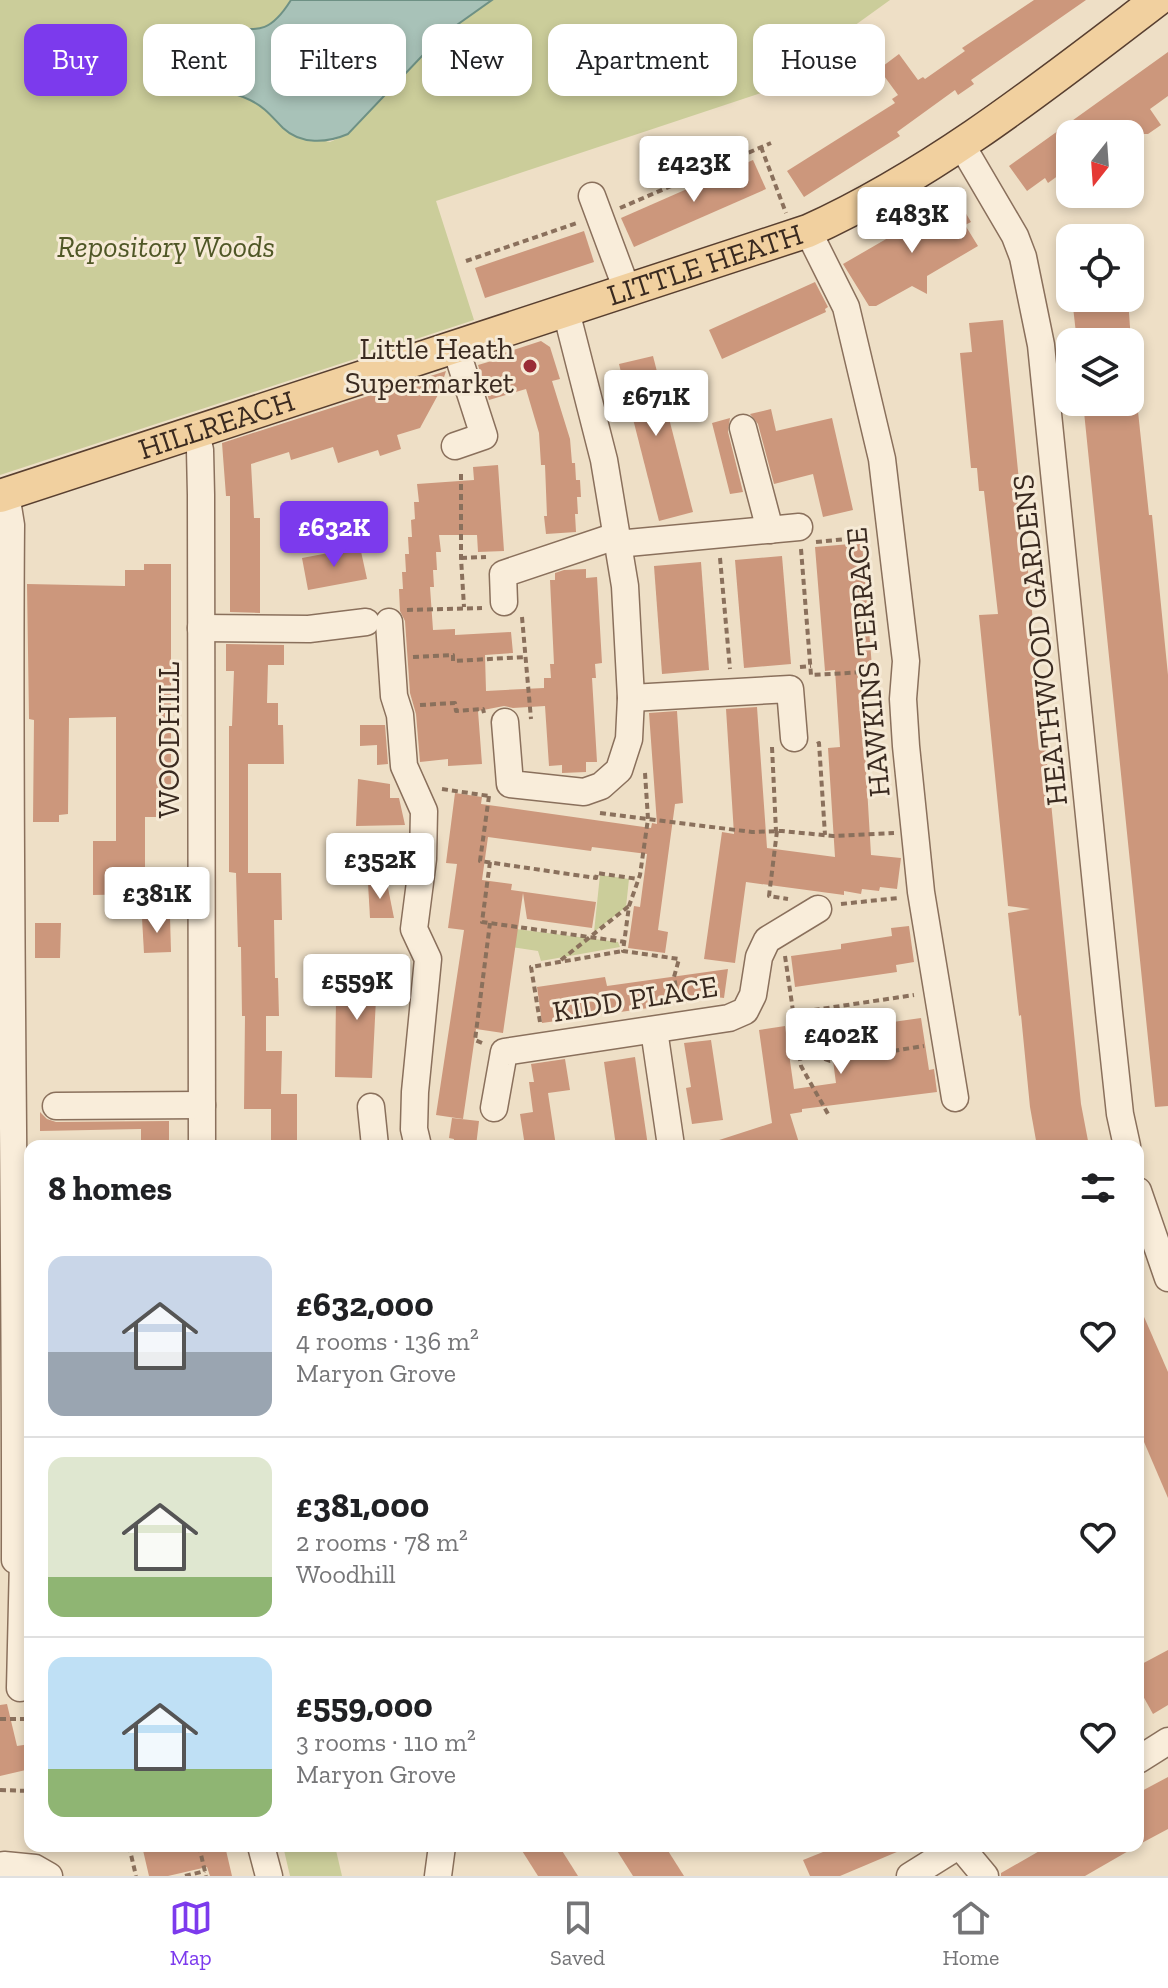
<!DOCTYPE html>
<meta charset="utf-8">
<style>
body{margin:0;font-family:"Zilla Slab",serif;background:#f6f6f6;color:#202124;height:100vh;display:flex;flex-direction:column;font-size:30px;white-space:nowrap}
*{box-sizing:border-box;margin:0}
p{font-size:26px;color:#757577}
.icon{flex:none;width:44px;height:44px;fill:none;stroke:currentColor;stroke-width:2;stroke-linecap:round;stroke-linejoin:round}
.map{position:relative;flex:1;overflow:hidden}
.drawer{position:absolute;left:24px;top:1140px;width:1120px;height:712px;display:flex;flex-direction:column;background:#fff;border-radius:16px;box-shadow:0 4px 12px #0003}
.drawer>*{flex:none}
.guide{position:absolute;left:24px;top:24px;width:1120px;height:72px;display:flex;gap:16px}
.needle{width:52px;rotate:197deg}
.buttons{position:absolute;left:1056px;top:120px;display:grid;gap:16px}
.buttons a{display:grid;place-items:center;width:88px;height:88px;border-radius:16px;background:#fff;box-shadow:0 4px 12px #0003;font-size:40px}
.price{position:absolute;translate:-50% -68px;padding:0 18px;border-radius:8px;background:#fff;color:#222;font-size:26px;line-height:52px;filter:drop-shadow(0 2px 4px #0008)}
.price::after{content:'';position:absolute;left:50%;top:48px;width:24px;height:18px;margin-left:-12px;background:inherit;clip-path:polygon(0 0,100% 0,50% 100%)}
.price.current{background:#7c3aed;color:#fff}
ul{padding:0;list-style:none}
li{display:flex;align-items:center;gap:24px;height:200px;padding:0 24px}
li+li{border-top:2px solid #e0e0e0}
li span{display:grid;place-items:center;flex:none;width:224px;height:160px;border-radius:16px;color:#555}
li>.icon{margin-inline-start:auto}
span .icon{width:96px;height:96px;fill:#fffc;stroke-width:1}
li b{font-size:34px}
h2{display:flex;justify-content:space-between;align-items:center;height:96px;padding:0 24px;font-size:34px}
.chip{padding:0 28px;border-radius:16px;background:#fff;box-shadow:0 4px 12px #0003;font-size:28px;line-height:72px}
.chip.current{background:#7c3aed;color:#fff}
.tabs{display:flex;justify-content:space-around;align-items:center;height:112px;border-top:2px solid #e0e0e0;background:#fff;font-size:22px;color:#757577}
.tabs a{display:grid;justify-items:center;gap:4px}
.tabs .current{color:#7c3aed}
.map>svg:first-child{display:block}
.green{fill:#cbcd9a}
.water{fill:#a8c2b8;stroke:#6e9185;stroke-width:2}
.building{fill:#cc977c}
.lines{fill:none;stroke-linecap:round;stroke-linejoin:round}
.minor-casing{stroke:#8a705c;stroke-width:29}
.major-casing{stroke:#583f30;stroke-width:35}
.path{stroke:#8a705c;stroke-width:4;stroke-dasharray:6 4;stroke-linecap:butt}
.minor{stroke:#f9edda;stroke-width:26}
.major{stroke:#f1d09f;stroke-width:32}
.poi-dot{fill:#992c36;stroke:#f6ead6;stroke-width:3}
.labels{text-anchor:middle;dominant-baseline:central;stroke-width:6;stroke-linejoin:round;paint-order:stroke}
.park-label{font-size:30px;font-style:italic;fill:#4f5726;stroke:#f6ead6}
.street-label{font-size:30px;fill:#3a2a20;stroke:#f6ead6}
.poi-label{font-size:30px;fill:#3a2a20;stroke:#f6ead6;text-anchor:end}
</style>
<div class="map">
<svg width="1168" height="1876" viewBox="0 0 1168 1876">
<rect width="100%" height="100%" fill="#eedfc6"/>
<g class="green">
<path d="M0 0H291L269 28 250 31 220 27 178 77 248 99 266 108 286 131 330 142 348 134 440 37 492 0H890L761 93 436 201 474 320 0 475Z"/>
<path d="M600 875 629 879 626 907 594 932Z"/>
<path d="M493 926 618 942 620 947 541 961 538 951 491 944Z"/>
<path d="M283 1846H335L342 1876H290Z"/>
</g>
<path class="water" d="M291 0H492L440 37 348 134C327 143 301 145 283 128 272 117 265 107 250 100 227 89 201 86 178 77L168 61 171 44 183 30C196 28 209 27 222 27 258 30 269 35 291 0Z"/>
<g class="building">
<path d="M1034 0H1086L971 80 974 84 958 95 955 90 897 132 900 136 804 197 787 171 895 103 892 99 898 95 879 69 899 54 918 80 923 77 925 79 965 51 962 48Z"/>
<path d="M1168 52V96L1150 109 1161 125 1148 134H1070V167L1048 183 1045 178 1027 191 1009 166Z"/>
<path d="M753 160 766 189 634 247 621 218Z"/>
<path d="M957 198 971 222 965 225 978 246 927 276V294L912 286 876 306H869L843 264Z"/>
<path d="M584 231 594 262 485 298 475 268Z"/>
<path d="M815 282 828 307 825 309 826 312 722 359 709 330Z"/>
<path d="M1072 298H1128L1131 342H1077Z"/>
<path d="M1003 320 1081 1104 1089 1146H1037L1030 1107 1021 1015 1019 1016 1008 913 1030 909 1008 906 979 615 998 614 984 491H979L977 468H971L960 353 972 352 969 323Z"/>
<path d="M541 341 550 347 560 379 552 381 570 439 572 463H575L576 480H580L581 497H577L578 514H575L576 532 546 534 544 516H547L545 465H541L539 433 526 389 489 400 478 365 505 357 504 353Z"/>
<path d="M653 356 693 512 659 521 619 364Z"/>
<path d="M446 371 439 393 420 428 397 435 401 449 380 456 378 450 338 463 333 447 291 460 289 452 251 464 254 518H260V613L230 612V496H226L222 443Z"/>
<path d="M1083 402H1137L1149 515H1152L1168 675V1106L1155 1107Z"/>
<path d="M771 409 776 431 832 418 853 510 823 517 813 474 774 484 758 424 750 414Z"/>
<path d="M730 418 728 432 743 492 730 494 712 423Z"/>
<path d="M498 465 504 551 478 552 477 535H439L441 552H436L437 570H433L434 587H430L433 630 455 629V635L511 632 513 653 485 655 486 691 544 688V678H551L550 664H554L550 580H555V573L564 570 586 569V578L597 577 602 663 595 664 596 678H592L597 762H586V772L562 773V765L549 766 545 706 513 708 504 706 478 711 482 764 448 766V759L420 762 416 714 410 693 405 621 400 611 399 589H403L402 572H406L405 554H409L408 537H412L411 520 415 519 414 502H419L417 484 474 480 473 467Z"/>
<path d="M862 543 872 667 860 668 871 855 901 858 897 889 880 887 879 891 862 889 861 894 844 891V895L746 882 735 963 704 959 722 832 734 834 726 709 757 707 767 848 835 857 828 748 840 747 835 670 825 671 815 547Z"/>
<path d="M360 547 367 579 308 590 302 558Z"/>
<path d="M782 556 791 664 744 668 735 560Z"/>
<path d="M701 562 709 670 662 674 654 566Z"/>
<path d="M144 564H171V817H145V894L93 895V841H116V717L69 718 68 814 59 815V822H33L34 720 29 719 27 584 125 586V570H144Z"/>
<path d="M226 644 284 645V665H268L267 703H278V725H283L284 764H248V873H281L282 920H274L275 978H278L279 1016H266V1051H282L281 1094H297V1146H271V1109H244L245 1016H242L241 947H238L236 873 229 872V726H232L234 671H226Z"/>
<path d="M677 711 683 803 675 804 658 930 668 932 665 953 628 948 634 906 640 907 647 854 592 847 591 851 488 837 482 880 512 884 511 890 596 902 592 928 527 919 523 893 503 1033 476 1029 463 1119 436 1115 464 930 448 928 457 864 446 863 455 793 482 797 481 804 651 828 652 823 657 824 649 713Z"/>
<path d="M360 725H385L388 764 377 765V745L360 746Z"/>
<path d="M358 779 390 784V798H399L405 825 356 826Z"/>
<path d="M368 883H387L394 918H370Z"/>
<path d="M170 917 171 952 144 953 142 918Z"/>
<path d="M35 923H61L60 958H35Z"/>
<path d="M909 926 914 962 896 965 897 972 795 987 791 956 841 949V944L892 936 891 928Z"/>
<path d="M352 958 378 959 372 1078 335 1077 336 998H339L340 989 351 990Z"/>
<path d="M728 969 724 998 699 995 698 1000 684 1003 542 1023 537 987 605 977 607 986Z"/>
<path d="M921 1018 929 1070 934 1069 937 1092 802 1109V1112L790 1114 800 1146H714L713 1142 772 1123 759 1030 785 1026 794 1089 836 1083 829 1031Z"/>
<path d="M711 1040 723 1120 692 1124 686 1088 691 1087 684 1043Z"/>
<path d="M635 1057 648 1146H616L604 1062Z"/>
<path d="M565 1059 570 1090 548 1093 556 1146H525L520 1114 533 1112 529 1082H534L531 1064Z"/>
<path d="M40 1112 47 1119 56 1122 169 1121V1146H141V1129L40 1131Z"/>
<path d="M452 1118 479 1121 476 1146H453L454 1139 449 1138Z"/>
<path d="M1138 1303 1168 1372V1498L1138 1428Z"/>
<path d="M1168 1650V1705L1153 1714 1138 1687V1666Z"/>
<path d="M7 1704 17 1746 30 1744V1769L0 1776V1705Z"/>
<path d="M1168 1777V1829L1138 1845V1793Z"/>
<path d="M142 1846H225L232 1876H210L207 1867 168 1876H149Z"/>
<path d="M519 1846H559L578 1876H538Z"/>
<path d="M614 1846H665L684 1876H633Z"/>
<path d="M838 1846H911L840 1876H810L803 1860Z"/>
<path d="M1048 1846H1137L1085 1876H1001V1873Z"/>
</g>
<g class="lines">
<defs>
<g id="minor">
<path d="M961 144 1015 236 1023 257 1041 345 1109 1012 1120 1114 1127 1146"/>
<path d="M592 196 627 290"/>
<path d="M808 231 846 307 882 459 906 661 903 699 906 746 921 892 955 1098"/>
<path d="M743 428 770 530"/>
<path d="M195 431 200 450 201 495 202 1146"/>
<path d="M455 446 484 436 455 346"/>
<path d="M6 494 11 525C8 870 16 1215 15 1560"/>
<path d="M617 544 799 527"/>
<path d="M504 602 503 574 616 536"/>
<path d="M389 622 394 696 400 715 404 766 424 811 423 859 414 929 428 959 415 1092 414 1129 418 1146"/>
<path d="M201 628 309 629 366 622"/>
<path d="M631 698 790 689 794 738"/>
<path d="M505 722 510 784 584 792 601 786 619 770 629 739 631 698 625 586 604 460 566 311"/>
<path d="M654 1030 671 1146"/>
<path d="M56 1106 202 1105"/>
<path d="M371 1107 375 1146"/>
<path d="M494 1108 504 1052 729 1018 745 1011 753 995 759 957 767 940 818 909"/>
<path d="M1138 1191 1168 1278"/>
<path d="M20 1688 23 1560"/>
<path d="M1138 1760 1168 1741"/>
<path d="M261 1846 269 1876"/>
<path d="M960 1846 985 1876"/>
<path d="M4 1865 35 1868 49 1876"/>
<path d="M438 1876 442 1846"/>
<path d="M910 1876 958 1846"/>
</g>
<g id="major">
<path id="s1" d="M0 496 808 231C934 174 1047 84 1157 0"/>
</g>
</defs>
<use href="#minor" class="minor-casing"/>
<use href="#major" class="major-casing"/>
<g class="path">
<path d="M761 147 786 213"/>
<path d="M620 208 771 143"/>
<path d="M466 261 577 223"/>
<path d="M461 474V558L464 607"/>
<path d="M816 542 867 537"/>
<path d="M801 549 811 675 884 671"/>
<path d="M461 558 486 557"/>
<path d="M720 558 730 669"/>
<path d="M407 610 482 608"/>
<path d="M522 617 531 719"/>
<path d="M413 657 453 655V661L526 657"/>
<path d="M800 667 811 666"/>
<path d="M420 705 455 703 456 711 483 709 484 713"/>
<path d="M817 744 819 743 825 835"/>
<path d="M772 747 776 831"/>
<path d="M645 773 648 819 640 875 629 906 623 951 679 959 674 977 679 1004"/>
<path d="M442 789 489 796"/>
<path d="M489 796 480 861 596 878 597 873 638 879"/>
<path d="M600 813 752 832 782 831 833 836 894 833"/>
<path d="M777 831 769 896 788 899"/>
<path d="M490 862 482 922 625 942"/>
<path d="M841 904 898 898"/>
<path d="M785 956 801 1066 828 1114"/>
<path d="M561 960 629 906"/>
<path d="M794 1013 914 995"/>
<path d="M540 1022 531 967 623 951"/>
<path d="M797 1039 812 1038 822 1058 830 1061 924 1046"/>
<path d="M482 1043 475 1040 490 923"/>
<path d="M0 1719H30"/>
<path d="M0 1790 30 1791"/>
<path d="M129 1846 136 1876"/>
<path d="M199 1846 206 1876"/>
<path d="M185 1876 205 1871"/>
</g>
<use href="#minor" class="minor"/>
<use href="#major" class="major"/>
</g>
<circle class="poi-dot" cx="530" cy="366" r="8"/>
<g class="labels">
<g class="park-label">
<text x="166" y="247">Repository Woods</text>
</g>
<g class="street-label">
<text stroke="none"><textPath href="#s1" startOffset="742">LITTLE HEATH</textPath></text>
<text stroke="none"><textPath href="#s1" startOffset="228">HILLREACH</textPath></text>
<text transform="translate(1040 640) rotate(-96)">HEATHWOOD GARDENS</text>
<text transform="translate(868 662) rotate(-95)">HAWKINS TERRACE</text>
<text transform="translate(169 740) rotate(-90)">WOODHILL</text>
<text transform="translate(635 999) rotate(-9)">KIDD PLACE</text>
</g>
<g class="poi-label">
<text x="514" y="349">Little Heath<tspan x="514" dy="34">Supermarket</tspan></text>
</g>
</g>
</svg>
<div class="buttons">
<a><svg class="needle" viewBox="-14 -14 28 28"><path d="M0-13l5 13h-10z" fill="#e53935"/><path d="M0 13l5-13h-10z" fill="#757577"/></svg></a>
<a><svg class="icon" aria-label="locate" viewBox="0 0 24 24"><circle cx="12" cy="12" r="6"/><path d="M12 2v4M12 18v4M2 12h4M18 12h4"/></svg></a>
<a><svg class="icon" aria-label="layers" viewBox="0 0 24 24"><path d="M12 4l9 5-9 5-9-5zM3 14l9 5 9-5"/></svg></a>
</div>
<b class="price" style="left:694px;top:204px">£423K</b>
<b class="price" style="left:912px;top:255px">£483K</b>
<b class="price" style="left:656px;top:438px">£671K</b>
<b class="price current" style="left:334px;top:569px">£632K</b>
<b class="price" style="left:380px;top:901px">£352K</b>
<b class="price" style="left:157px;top:935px">£381K</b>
<b class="price" style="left:357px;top:1022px">£559K</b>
<b class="price" style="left:841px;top:1076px">£402K</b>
<div class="guide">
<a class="chip current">Buy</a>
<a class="chip">Rent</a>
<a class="chip">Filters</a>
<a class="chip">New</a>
<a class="chip">Apartment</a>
<a class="chip">House</a>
</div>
<section class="drawer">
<h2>8 homes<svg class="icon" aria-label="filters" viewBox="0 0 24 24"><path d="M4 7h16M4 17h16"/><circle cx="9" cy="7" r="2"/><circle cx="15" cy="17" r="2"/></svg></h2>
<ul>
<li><span style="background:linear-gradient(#c9d6e8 60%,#9aa5b1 0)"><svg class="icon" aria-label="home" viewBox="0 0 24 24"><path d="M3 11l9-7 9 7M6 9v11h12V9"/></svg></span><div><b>£632,000</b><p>4 rooms · 136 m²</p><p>Maryon Grove</p></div><svg class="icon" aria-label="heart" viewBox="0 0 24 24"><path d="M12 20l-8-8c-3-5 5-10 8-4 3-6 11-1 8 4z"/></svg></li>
<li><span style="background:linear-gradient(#dfe7d0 75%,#8fb573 0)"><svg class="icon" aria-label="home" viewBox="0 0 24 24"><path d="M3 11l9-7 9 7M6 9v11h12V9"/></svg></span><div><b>£381,000</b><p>2 rooms · 78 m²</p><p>Woodhill</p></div><svg class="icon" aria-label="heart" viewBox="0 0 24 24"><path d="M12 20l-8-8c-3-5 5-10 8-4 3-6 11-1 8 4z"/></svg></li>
<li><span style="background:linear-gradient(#bfe0f5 70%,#8fb573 0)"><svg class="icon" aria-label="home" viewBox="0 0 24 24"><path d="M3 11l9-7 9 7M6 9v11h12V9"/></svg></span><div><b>£559,000</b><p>3 rooms · 110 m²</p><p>Maryon Grove</p></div><svg class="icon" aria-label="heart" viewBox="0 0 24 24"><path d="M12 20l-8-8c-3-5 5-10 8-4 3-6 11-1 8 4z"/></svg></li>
</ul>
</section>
</div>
<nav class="tabs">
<a class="current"><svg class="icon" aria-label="map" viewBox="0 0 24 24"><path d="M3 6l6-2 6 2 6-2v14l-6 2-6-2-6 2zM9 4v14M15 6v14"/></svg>Map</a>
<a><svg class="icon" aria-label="saved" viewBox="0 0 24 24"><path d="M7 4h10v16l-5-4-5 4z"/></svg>Saved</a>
<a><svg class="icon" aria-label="home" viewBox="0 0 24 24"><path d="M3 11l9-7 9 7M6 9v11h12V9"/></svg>Home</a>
</nav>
